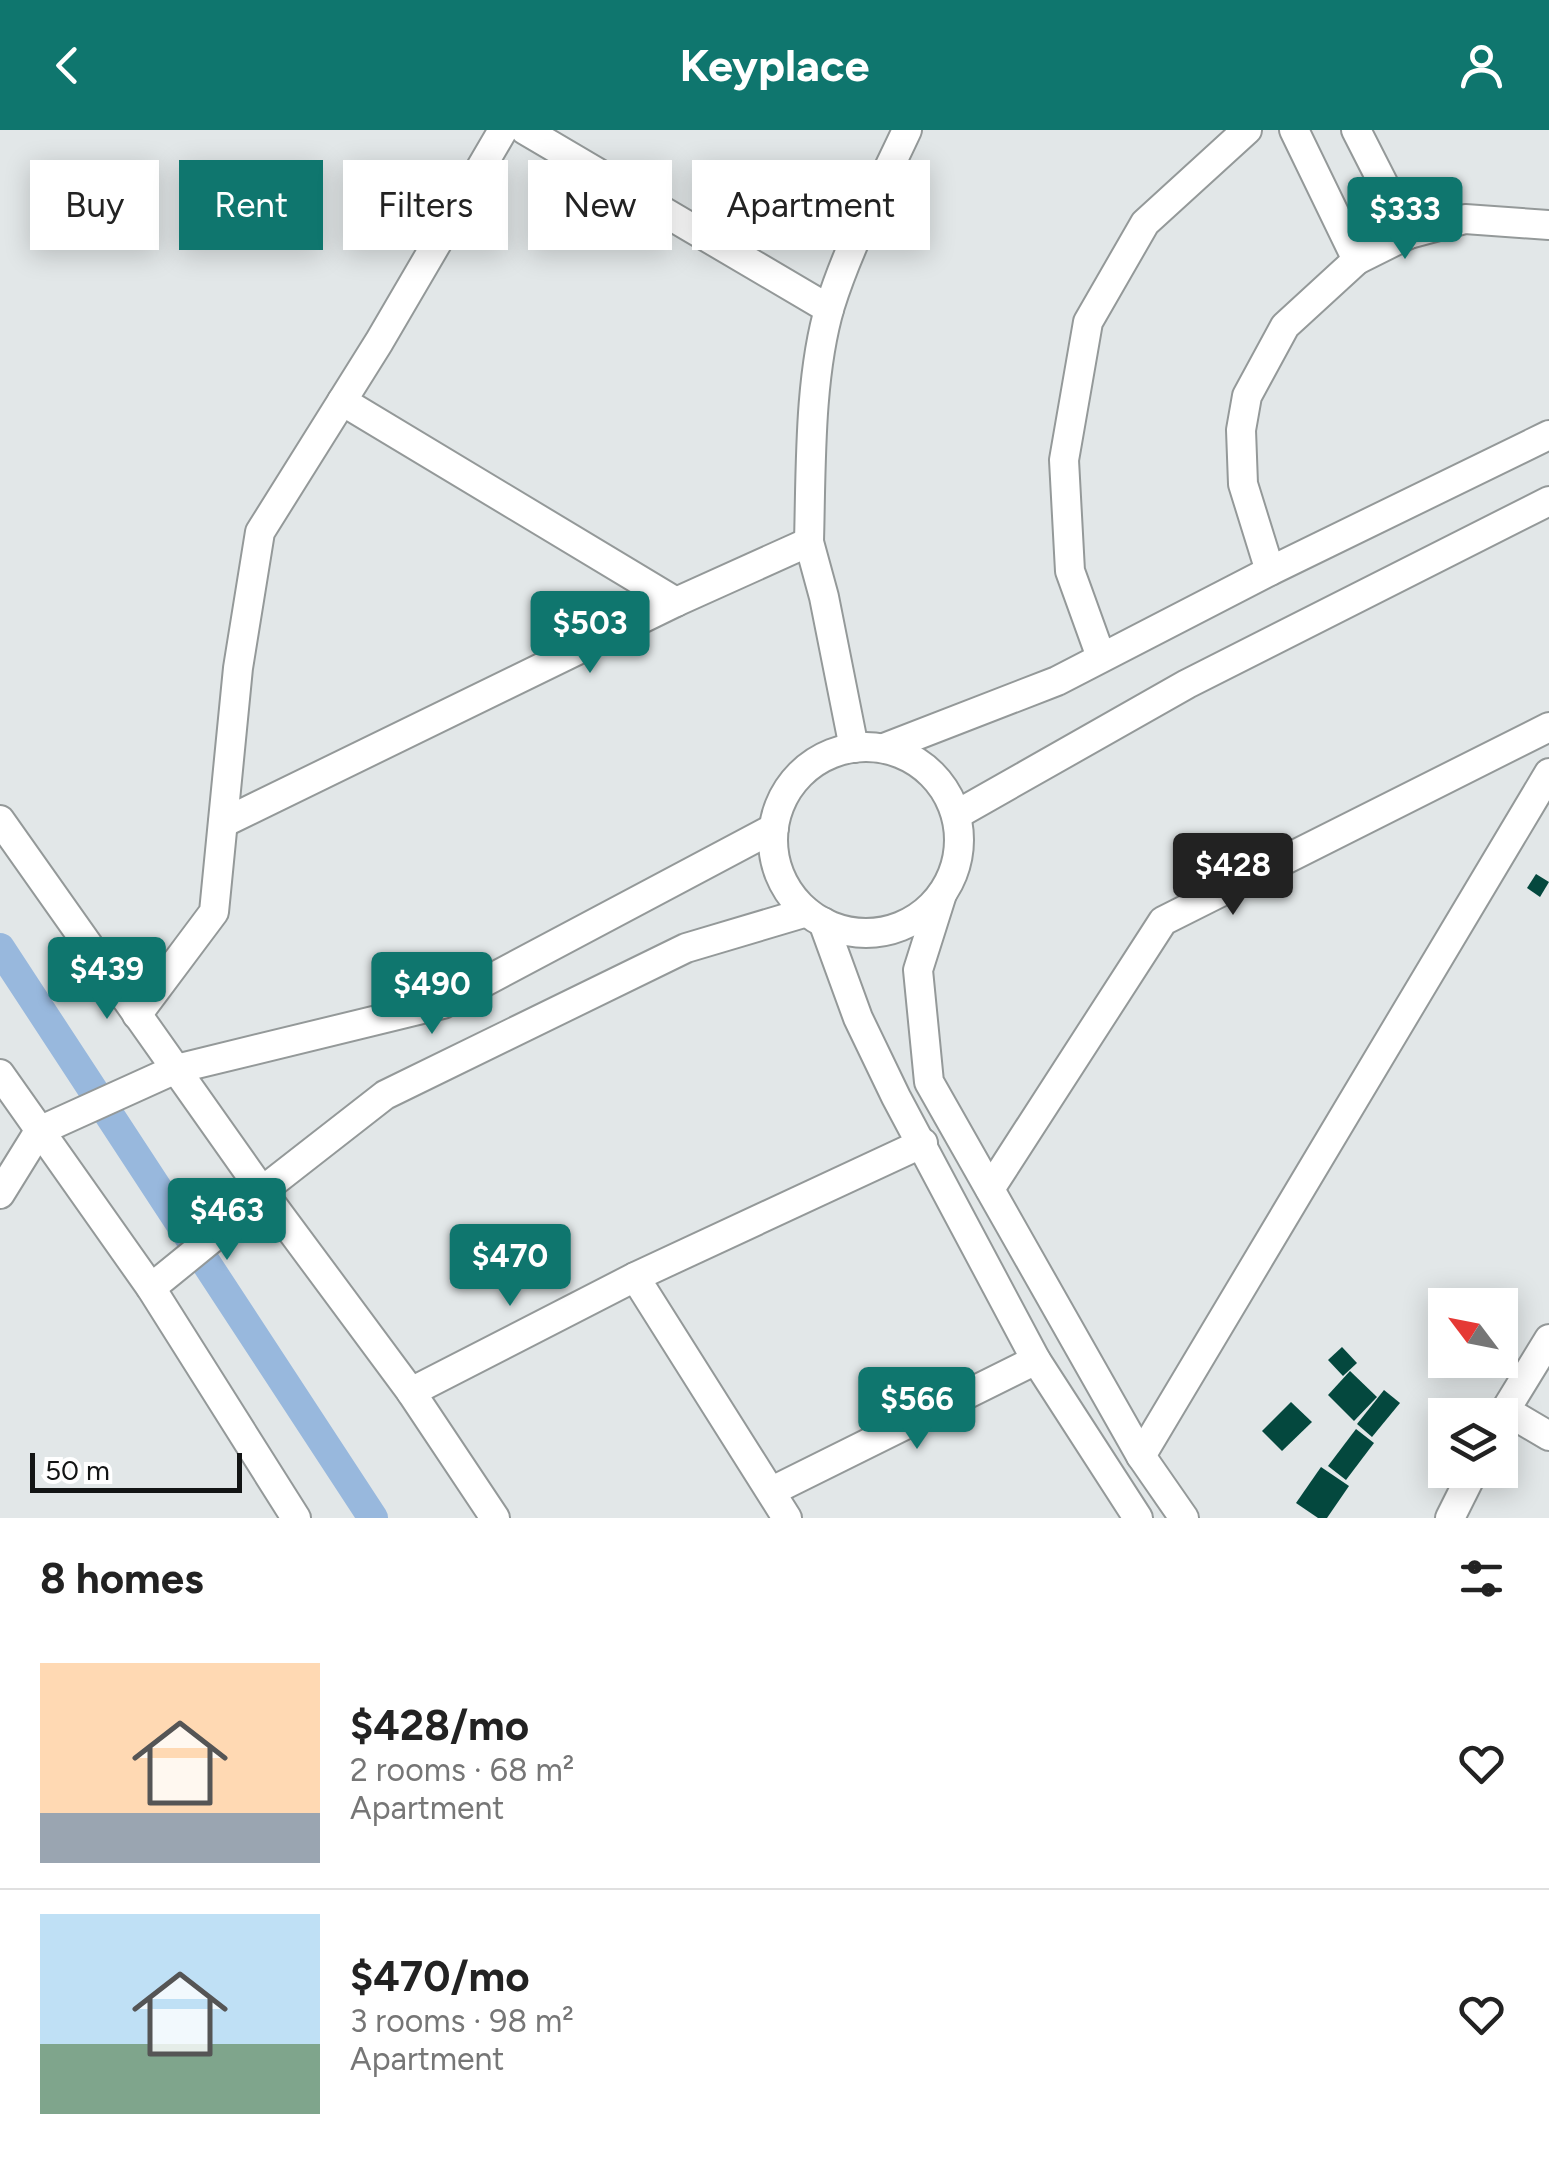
<!DOCTYPE html>
<meta charset="utf-8">
<style>
body{margin:0;font-family:Figtree,sans-serif;background:#f6f6f6;color:#222;height:100vh;display:flex;flex-direction:column;font-size:38px;white-space:nowrap}
*{box-sizing:border-box;margin:0}
p{font-size:32px;color:#767676}
.icon{flex:none;width:55px;height:55px;fill:none;stroke:currentColor;stroke-width:2;stroke-linecap:round;stroke-linejoin:round}
.map{position:relative;height:1388px;overflow:hidden}
.sheet{display:flex;flex-direction:column;background:#fff;flex:1}
.sheet>*{flex:none}
.banner{position:absolute;left:30px;top:30px;width:1000px;height:90px;display:flex;gap:20px}
.needle{width:65px;rotate:302deg}
.tools{position:absolute;left:1428px;top:1158px;display:grid;gap:20px}
.tools a{display:grid;place-items:center;width:90px;height:90px;border-radius:0px;background:#fff;box-shadow:0 5px 25px #0003;font-size:50px}
.scale{position:absolute;left:30px;bottom:25px;width:212px;box-sizing:border-box;padding-left:10px;border:5px solid #131515;border-top:0;font-size:28px;line-height:35px;white-space:nowrap;color:#131515;-webkit-text-stroke:8px #fff;paint-order:stroke}
.price{position:absolute;translate:-50% -85px;padding:0 22px;border-radius:10px;background:#0f766e;color:#fff;font-size:32px;line-height:65px;filter:drop-shadow(0 2px 5px #0008)}
.price::after{content:'';position:absolute;left:50%;top:60px;width:30px;height:22px;margin-left:-15px;background:inherit;clip-path:polygon(0 0,100% 0,50% 100%)}
.price.on{background:#222;color:#fff}
ul{padding:0;list-style:none}
li{display:flex;align-items:center;gap:30px;height:250px;padding:0 40px}
li+li{border-top:2px solid #e0e0e0}
li span{display:grid;place-items:center;flex:none;width:280px;height:200px;border-radius:0px;color:#555}
li>.icon{margin-inline-start:auto}
span .icon{width:120px;height:120px;fill:#fffc;stroke-width:1}
li b{font-size:42px}
h2{display:flex;justify-content:space-between;align-items:center;height:120px;padding:0 40px;font-size:42px}
.pill{padding:0 35px;border-radius:0px;background:#fff;box-shadow:0 5px 25px #0003;font-size:35px;line-height:90px}
.pill.on{background:#0f766e;color:#fff}
header{display:flex;justify-content:space-between;align-items:center;height:130px;padding:0 40px;background:#0f766e;color:#fff;font-size:45px;font-weight:700}
.map>svg:first-child{display:block}
.lines{fill:none;stroke-linecap:round;stroke-linejoin:round}
.canal{stroke:#98b8dd;stroke-width:30}
.building{fill:#04483e}
.minor-casing{stroke:#949999;stroke-width:32}
.minor{stroke:#fff;stroke-width:28}
</style>
<header><svg class="icon" aria-label="back" viewBox="0 0 24 24"><path d="M15 5l-7 7 7 7"/></svg>Keyplace<svg class="icon" aria-label="person" viewBox="0 0 24 24"><circle cx="12" cy="8" r="4"/><path d="M4 21q1-7 8-7t8 7"/></svg></header>
<div class="map">
<svg width="1549" height="1388" viewBox="0 0 1549 1388">
<rect width="100%" height="100%" fill="#e2e7e8"/>
<g class="lines">
<path class="canal" d="M0 818 373 1388"/>
</g>
<g class="building">
<path d="M1536 744 1549 752 1540 767 1527 758Z"/>
<path d="M1342 1217 1357 1233 1343 1246 1328 1230Z"/>
<path d="M1350 1241 1377 1267 1354 1291 1328 1265Z"/>
<path d="M1384 1260 1400 1273 1372 1307 1357 1294Z"/>
<path d="M1291 1272 1312 1292 1282 1321 1262 1301Z"/>
<path d="M1356 1299 1374 1313 1346 1350 1328 1336Z"/>
<path d="M1321 1337 1349 1356 1327 1388H1318L1296 1373Z"/>
</g>
<g class="lines">
<defs>
<g id="minor">
<path d="M525 0 829 179"/>
<path d="M1356 0 1409 104 1465 89 1549 95"/>
<path d="M1357 130 1409 104"/>
<path d="M342 271 676 472"/>
<path d="M809 412C811 338 809 247 830 176 849 115 880 58 907 0"/>
<path d="M1270 441 1243 354 1241 300 1247 266 1285 196 1357 130 1294 0"/>
<path d="M1101 527 1070 441 1064 330 1088 192 1145 93 1247 0"/>
<circle cx="866" cy="710" r="93"/>
<path d="M884 618 1057 551 1270 441 1549 305"/>
<path d="M956 685 1187 554 1549 371"/>
<path d="M0 690 262 1061 411 1262 495 1388"/>
<path d="M223 693 676 472 809 412 824 467 854 618"/>
<path d="M942 764 918 840 929 952 1141 1326 1184 1388"/>
<path d="M823 792 858 888 896 967 1036 1230 1138 1388"/>
<path d="M137 885 214 782 238 538 260 402 379 212 503 0"/>
<path d="M0 944 151 1158 296 1388"/>
<path d="M990 1059 1163 791 1549 597"/>
<path d="M0 1064 39 1001 176 939 443 874 774 698"/>
<path d="M151 1158 210 1110 262 1061 385 965 686 818 807 782"/>
<path d="M411 1262 635 1147"/>
<path d="M1505 1280 1549 1306"/>
<path d="M1500 1289 1549 1209"/>
<path d="M1141 1326 1549 643"/>
<path d="M772 1361 1036 1230"/>
<path d="M787 1388 635 1147 923 1013"/>
<path d="M1450 1388 1474 1340"/>
</g>
</defs>
<use href="#minor" class="minor-casing"/>
<use href="#minor" class="minor"/>
</g>
</svg>
<div class="tools">
<a><svg class="needle" viewBox="-14 -14 28 28"><path d="M0-13l5 13h-10z" fill="#e53935"/><path d="M0 13l5-13h-10z" fill="#767676"/></svg></a>
<a><svg class="icon" aria-label="layers" viewBox="0 0 24 24"><path d="M12 4l9 5-9 5-9-5zM3 14l9 5 9-5"/></svg></a>
</div>
<div class="scale">50 m</div>
<b class="price" style="left:1405px;top:132px">$333</b>
<b class="price" style="left:590px;top:546px">$503</b>
<b class="price on" style="left:1233px;top:788px">$428</b>
<b class="price" style="left:107px;top:892px">$439</b>
<b class="price" style="left:432px;top:907px">$490</b>
<b class="price" style="left:227px;top:1133px">$463</b>
<b class="price" style="left:510px;top:1179px">$470</b>
<b class="price" style="left:917px;top:1322px">$566</b>
<div class="banner">
<a class="pill">Buy</a>
<a class="pill on">Rent</a>
<a class="pill">Filters</a>
<a class="pill">New</a>
<a class="pill">Apartment</a>
</div>
</div>
<section class="sheet">
<h2>8 homes<svg class="icon" aria-label="filters" viewBox="0 0 24 24"><path d="M4 7h16M4 17h16"/><circle cx="9" cy="7" r="2"/><circle cx="15" cy="17" r="2"/></svg></h2>
<ul>
<li><span style="background:linear-gradient(#ffd9b3 75%,#9aa5b1 0)"><svg class="icon" aria-label="home" viewBox="0 0 24 24"><path d="M3 11l9-7 9 7M6 9v11h12V9"/></svg></span><div><b>$428/mo</b><p>2 rooms · 68 m²</p><p>Apartment</p></div><svg class="icon" aria-label="heart" viewBox="0 0 24 24"><path d="M12 20l-8-8c-3-5 5-10 8-4 3-6 11-1 8 4z"/></svg></li>
<li><span style="background:linear-gradient(#bfe0f5 65%,#7fa58c 0)"><svg class="icon" aria-label="home" viewBox="0 0 24 24"><path d="M3 11l9-7 9 7M6 9v11h12V9"/></svg></span><div><b>$470/mo</b><p>3 rooms · 98 m²</p><p>Apartment</p></div><svg class="icon" aria-label="heart" viewBox="0 0 24 24"><path d="M12 20l-8-8c-3-5 5-10 8-4 3-6 11-1 8 4z"/></svg></li>
</ul>
</section>
